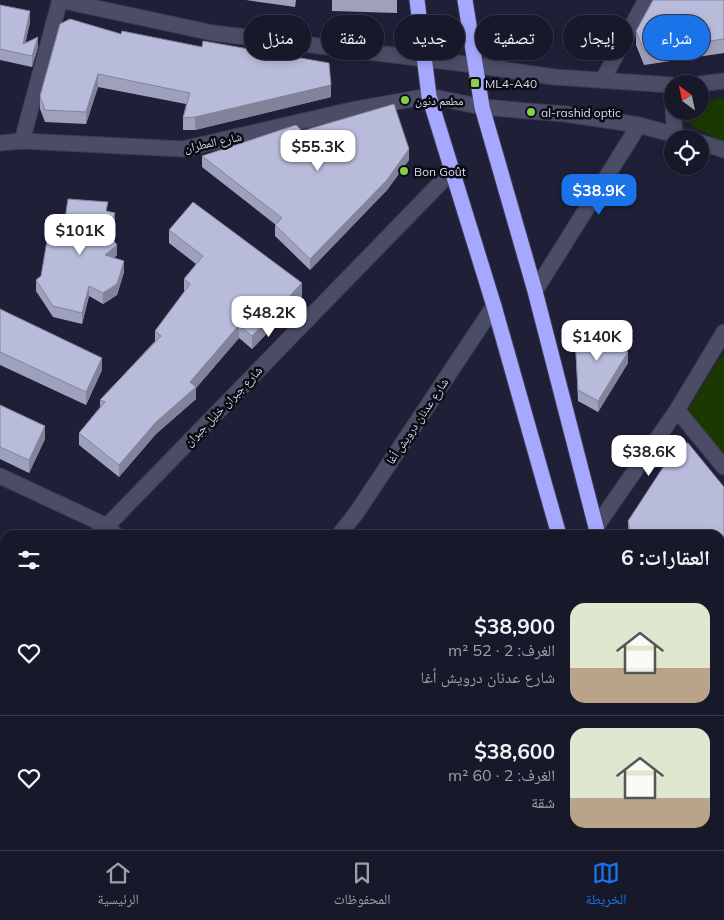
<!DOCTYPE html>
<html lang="ar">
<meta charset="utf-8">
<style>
body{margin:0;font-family:Mulish,"Noto Naskh Arabic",sans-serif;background:#242536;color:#f1f3f6;direction:rtl;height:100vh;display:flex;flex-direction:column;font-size:19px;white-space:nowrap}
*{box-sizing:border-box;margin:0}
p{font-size:16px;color:#9ea0a8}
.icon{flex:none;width:28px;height:28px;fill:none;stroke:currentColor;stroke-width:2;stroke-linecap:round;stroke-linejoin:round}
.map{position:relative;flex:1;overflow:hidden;direction:ltr}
.sheet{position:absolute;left:0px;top:530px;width:725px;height:320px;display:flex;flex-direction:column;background:#17182a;border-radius:15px 15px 0 0;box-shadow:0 2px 8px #0003,0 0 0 1px #363747;direction:rtl}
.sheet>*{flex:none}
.top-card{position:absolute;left:15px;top:15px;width:695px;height:45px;direction:rtl;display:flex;gap:10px}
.needle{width:32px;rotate:327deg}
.tools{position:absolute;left:664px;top:75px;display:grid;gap:10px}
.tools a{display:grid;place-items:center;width:45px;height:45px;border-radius:50%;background:#17182a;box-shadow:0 2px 8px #0003,0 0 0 1px #363747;font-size:25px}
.price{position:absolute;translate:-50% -42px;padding:0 11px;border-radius:10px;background:#fff;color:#222;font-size:16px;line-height:32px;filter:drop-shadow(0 1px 2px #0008)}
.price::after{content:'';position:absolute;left:50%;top:30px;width:15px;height:11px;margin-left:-8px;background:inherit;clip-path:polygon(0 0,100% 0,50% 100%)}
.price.selected{background:#1a73e8;color:#fff}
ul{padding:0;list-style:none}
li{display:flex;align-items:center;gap:15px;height:125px;padding:0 15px}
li+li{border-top:1px solid #363747}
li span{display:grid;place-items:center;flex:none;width:140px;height:100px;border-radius:15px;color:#555}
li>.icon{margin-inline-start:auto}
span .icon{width:60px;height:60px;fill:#fffc;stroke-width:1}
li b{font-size:21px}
h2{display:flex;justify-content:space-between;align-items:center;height:60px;padding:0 15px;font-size:21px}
.pill{padding:0 18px;border-radius:22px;background:#17182a;box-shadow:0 2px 8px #0003,0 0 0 1px #363747;font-size:18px;line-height:45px}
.pill.selected{background:#1a73e8;color:#fff}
.tab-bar{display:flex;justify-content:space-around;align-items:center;height:70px;border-top:1px solid #363747;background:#17182a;font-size:14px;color:#9ea0a8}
.tab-bar a{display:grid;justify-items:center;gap:2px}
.tab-bar .selected{color:#1a73e8}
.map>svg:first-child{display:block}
.green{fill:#1b3800}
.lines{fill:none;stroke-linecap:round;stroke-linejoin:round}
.minor-casing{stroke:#3c3b4f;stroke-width:17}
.highway-casing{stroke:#3c3b4f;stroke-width:17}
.minor{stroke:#4b4d67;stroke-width:15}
.highway{stroke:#a5a8fe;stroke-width:15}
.wall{fill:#9ea1bb}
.shaded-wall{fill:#818399}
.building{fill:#b8bbda;stroke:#818399}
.poi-dot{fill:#86cf4b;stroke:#0b0b15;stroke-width:2}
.labels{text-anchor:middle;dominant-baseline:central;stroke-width:5;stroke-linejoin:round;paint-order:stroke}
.poi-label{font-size:12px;fill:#d9dbeb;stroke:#0b0b15;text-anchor:start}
.street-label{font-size:12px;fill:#d9dbeb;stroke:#0b0b15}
</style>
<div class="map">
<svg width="724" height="850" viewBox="0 0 724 850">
<rect width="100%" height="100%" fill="#1f2038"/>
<g class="green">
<path d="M724 98V143L678 118 680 111H700V102Z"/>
<path d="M724 352V461L685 414Z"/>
</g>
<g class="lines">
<defs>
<g id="minor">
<path d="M59 0 213 33 474 65 554 77 672 85"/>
<path d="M603 79 646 0"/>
<path d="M700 84 724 81"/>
<path d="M673 111 675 134"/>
<path d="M22 141 60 0"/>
<path d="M700 142 724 150"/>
<path d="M0 143 22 141 183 149 351 110 429 96 482 107 565 114 639 125 689 139"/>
<path d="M535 291 639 125"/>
<path d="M677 410 724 467"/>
<path d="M0 476 107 526 116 535"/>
<path d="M596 527 677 410 724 332"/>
<path d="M98 535 453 170"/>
<path d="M339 535 357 512 494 306"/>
<path d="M0 641 5 635"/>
<path d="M720 718 724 716"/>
<path d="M720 759 724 757"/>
<path d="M17 850 21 845"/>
<path d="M448 850 459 845"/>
<path d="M530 850 541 845"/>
</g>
<g id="highway">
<path d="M417 0 429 96 494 306 559 535"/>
<path d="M465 0 482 107 535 291 598 535"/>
<path d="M650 845 652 850"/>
<path d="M689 845 690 850"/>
</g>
</defs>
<use href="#minor" class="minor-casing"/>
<use href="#highway" class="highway-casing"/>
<use href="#minor" class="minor"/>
<use href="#highway" class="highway"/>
</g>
<g class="wall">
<path d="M246 0H296L295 7Z"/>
<path d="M332 0H397V13L332 11Z"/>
<path d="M724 0V53L644 65 636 45V31Z"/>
<path d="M0 5 30 22 25 43 38 47 32 67 0 60Z"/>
<path d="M60 24 331 97 195 130H183V118L186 104 98 87 86 124 45 122 40 109V96Z"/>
<path d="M302 131 409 160 387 190 310 270 275 236V225H276L202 167V156Z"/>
<path d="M108 211 115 224 111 237 117 255 114 258 124 272 117 295 103 304 89 296 82 324 53 317 36 291V280L41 276Z"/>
<path d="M169 230 302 296 252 349 239 338 196 388V399L156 434 119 477 79 445V433L100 407V400L155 341V331L184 292V279L196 264 169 243Z"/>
<path d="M0 309 102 370 86 405 0 365Z"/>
<path d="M575 337 628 363 598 412 578 401Z"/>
<path d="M0 405 45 439 29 473 0 459Z"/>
<path d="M724 487V685L720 678V535H628V521Z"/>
<path d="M710 845H720L724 850H712Z"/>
</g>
<g class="shaded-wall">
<path d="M30 11V22L23 55V44Z"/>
<path d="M38 37V47L32 67V56Z"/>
<path d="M98 74V87L86 124V112Z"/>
<path d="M331 85V97L195 130V117Z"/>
<path d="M409 149V160L387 190 310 270V259Z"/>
<path d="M115 213V224L109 244V234Z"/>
<path d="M117 245V255L105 265V255Z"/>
<path d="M124 261V272L117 295 103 304V293Z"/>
<path d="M302 283V296L252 349V336Z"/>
<path d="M89 286V296L82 324V313Z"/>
<path d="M239 325V338L196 388V399L156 434 119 477V465Z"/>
<path d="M628 352V363L598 412V401Z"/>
<path d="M102 358V370L86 405V392Z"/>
<path d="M45 426V439L29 473V460Z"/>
</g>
<g class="building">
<path d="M653 0H724V39L644 51 636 31Z"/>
<path d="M0 5 30 11 23 44 38 37 32 56 0 49Z"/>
<path d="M70 19 121 34 122 31 202 47 203 41 329 63 331 85 195 117 183 118 190 93 98 74 86 112 45 110 40 96 60 24Z"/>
<path d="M394 104 409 149 387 180 310 259 275 225 282 218 202 156 296 125 302 131Z"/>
<path d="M68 199 108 202 106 211 115 213 109 234 117 245 105 255 124 261 117 284 103 293 89 286 82 313 53 306 36 280 41 276 48 235 64 225Z"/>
<path d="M193 202 302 283 252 336 239 325 190 382 196 387 156 422 119 465 79 433 105 402 100 400 161 336 155 331 190 284 184 279 203 256 169 230Z"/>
<path d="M0 309 102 358 86 392 0 352Z"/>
<path d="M604 330 628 352 598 401 578 390 575 337Z"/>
<path d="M0 405 45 426 29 460 0 447Z"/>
<path d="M679 443H688L724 487V671L720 664V535H631L628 521Z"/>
<path d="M724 775V850H715L713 845H720V777Z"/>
<path d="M269 845H338L341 850H266L265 848Z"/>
<path d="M586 845H602L606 846 608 850H574Z"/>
</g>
<g class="poi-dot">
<rect x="470" y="78" width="10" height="10" rx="2.5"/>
<circle cx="405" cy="100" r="5"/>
<circle cx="531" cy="112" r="5"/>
<circle cx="404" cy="171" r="5"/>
</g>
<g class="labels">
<g class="poi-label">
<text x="485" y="83">ML4-A40</text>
<text x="415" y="100">مطعم دنون</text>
<text x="541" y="112">al-rashid optic</text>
<text x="414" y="171">Bon Goût</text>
</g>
<g class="street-label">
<text transform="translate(213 142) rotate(-12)">شارع المطران</text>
<text transform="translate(223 406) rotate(-46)">شارع جبران خليل جبران</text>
<text transform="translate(417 421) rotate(-56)">شارع عدنان درويش أغا</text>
</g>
</g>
</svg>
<div class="tools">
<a><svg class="needle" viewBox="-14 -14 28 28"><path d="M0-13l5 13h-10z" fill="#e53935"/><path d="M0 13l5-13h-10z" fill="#9ea0a8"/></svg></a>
<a><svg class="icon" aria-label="locate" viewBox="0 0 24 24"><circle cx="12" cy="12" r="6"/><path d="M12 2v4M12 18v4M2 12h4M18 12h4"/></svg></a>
</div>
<b class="price" style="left:318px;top:172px">$55.3K</b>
<b class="price selected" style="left:599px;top:216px">$38.9K</b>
<b class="price" style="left:80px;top:256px">$101K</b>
<b class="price" style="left:269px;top:338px">$48.2K</b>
<b class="price" style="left:597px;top:362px">$140K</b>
<b class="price" style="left:649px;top:477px">$38.6K</b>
<div class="top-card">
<a class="pill selected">شراء</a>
<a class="pill">إيجار</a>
<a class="pill">تصفية</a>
<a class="pill">جديد</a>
<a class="pill">شقة</a>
<a class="pill">منزل</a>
</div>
<section class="sheet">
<h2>العقارات: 6<svg class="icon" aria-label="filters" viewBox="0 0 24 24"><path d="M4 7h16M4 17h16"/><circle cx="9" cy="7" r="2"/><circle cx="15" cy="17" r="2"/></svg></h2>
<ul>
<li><span style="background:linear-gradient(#dfe7d0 65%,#b9a48a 0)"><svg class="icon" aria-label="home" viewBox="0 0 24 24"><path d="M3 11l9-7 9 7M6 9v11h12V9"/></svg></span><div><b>$38,900</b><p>الغرف: 2 · 52 m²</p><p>شارع عدنان درويش أغا</p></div><svg class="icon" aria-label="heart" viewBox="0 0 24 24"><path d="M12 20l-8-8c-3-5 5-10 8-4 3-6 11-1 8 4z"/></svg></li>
<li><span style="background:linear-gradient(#dfe7d0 70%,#b9a48a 0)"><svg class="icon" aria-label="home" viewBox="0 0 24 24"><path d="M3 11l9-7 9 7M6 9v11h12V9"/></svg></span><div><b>$38,600</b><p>الغرف: 2 · 60 m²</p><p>شقة</p></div><svg class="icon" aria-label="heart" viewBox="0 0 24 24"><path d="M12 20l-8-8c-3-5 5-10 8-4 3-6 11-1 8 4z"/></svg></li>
</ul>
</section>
</div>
<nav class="tab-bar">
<a class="selected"><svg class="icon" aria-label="map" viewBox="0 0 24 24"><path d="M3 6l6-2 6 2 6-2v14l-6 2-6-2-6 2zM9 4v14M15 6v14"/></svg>الخريطة</a>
<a><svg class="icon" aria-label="saved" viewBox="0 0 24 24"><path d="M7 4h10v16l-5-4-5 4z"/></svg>المحفوظات</a>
<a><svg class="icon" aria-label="home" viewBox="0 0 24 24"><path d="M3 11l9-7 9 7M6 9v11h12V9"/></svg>الرئيسية</a>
</nav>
